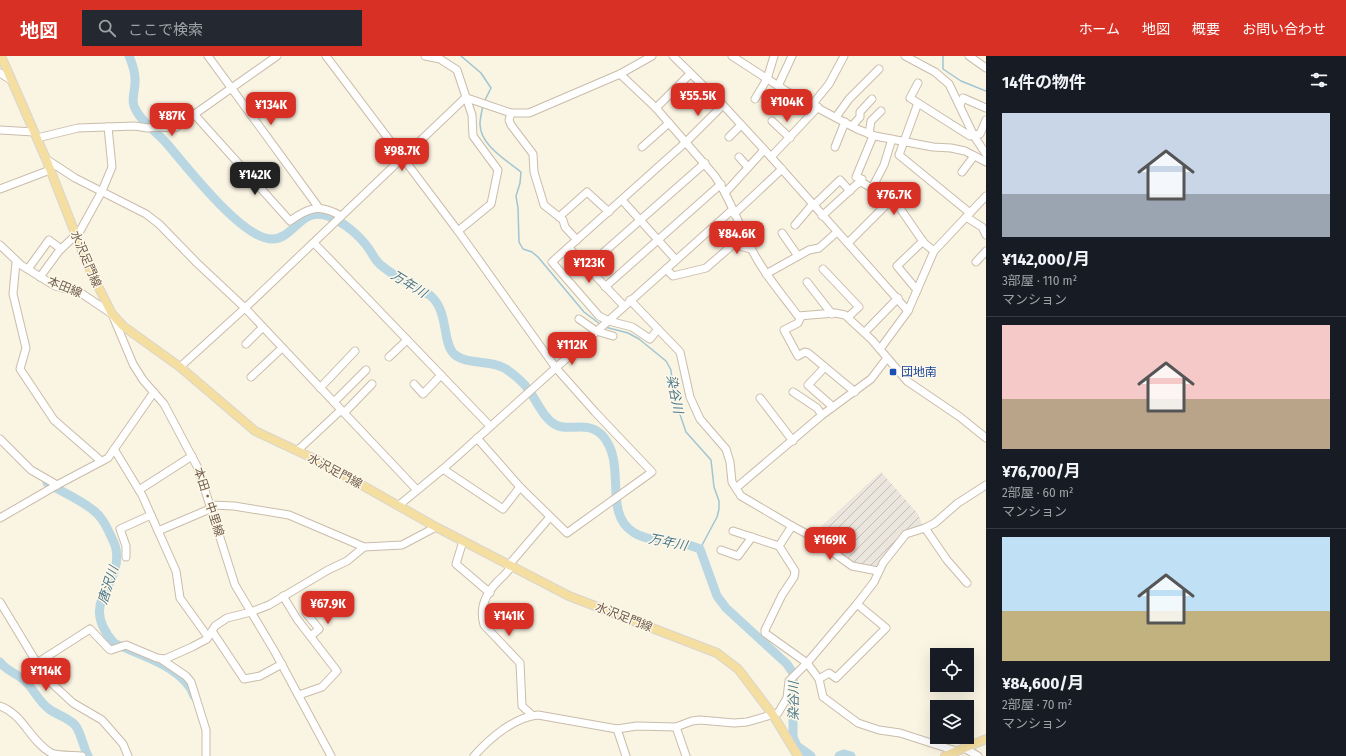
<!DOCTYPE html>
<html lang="ja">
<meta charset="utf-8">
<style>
body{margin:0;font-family:"Fira Sans Condensed","Noto Sans JP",sans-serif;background:#242831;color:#f1f3f6;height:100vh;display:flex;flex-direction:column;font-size:15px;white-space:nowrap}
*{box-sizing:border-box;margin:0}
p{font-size:13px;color:#9ea1a6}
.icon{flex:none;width:22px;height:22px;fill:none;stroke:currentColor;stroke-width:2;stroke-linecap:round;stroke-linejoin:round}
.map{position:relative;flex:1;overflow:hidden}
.drawer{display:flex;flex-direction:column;background:#171b24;width:360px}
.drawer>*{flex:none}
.controls{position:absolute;left:930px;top:592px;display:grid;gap:8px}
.controls a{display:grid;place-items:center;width:44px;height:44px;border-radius:0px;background:#171b24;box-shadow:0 4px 16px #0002;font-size:20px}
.price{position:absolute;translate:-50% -34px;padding:0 9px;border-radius:8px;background:#d93025;color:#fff;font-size:13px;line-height:26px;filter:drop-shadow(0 1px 2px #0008)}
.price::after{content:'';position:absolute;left:50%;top:24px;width:12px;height:9px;margin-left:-6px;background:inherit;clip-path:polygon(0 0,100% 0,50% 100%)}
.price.selected{background:#222;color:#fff}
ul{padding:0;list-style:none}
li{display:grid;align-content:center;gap:8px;height:212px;padding:0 16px}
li+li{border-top:1px solid #363941}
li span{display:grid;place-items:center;height:124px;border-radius:0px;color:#555}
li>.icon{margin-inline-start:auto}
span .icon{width:72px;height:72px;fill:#fffc;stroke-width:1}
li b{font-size:17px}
h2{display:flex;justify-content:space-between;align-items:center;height:48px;padding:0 16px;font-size:17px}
header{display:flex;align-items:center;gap:24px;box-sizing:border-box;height:56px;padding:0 20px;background:#d93025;color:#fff}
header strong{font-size:19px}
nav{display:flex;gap:22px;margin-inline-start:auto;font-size:14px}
.search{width:280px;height:36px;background:#242831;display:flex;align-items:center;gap:10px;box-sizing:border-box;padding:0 14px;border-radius:0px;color:#9ea1a6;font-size:15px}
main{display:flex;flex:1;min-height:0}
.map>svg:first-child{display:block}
.industrial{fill:url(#industrial-furrows)}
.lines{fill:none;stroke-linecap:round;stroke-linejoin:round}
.stream{stroke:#a0c5d3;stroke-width:1.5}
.river{stroke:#b9d7e2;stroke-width:9}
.minor-casing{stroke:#cabcaa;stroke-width:9}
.major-casing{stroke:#dad5d0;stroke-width:10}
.minor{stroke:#fff;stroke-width:7}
.major{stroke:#f4dea0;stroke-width:8}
.transit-dot{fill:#1a4fb4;stroke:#fdf8e9;stroke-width:1.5}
.labels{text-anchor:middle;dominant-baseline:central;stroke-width:3;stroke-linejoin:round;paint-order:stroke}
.street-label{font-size:12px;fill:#705c4b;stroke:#fdf8e9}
.transit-label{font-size:12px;fill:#164399;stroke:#fdf8e9;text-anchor:start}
.water-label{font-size:13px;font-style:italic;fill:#4a7789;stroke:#fdf8e9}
</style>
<header>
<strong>地図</strong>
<div class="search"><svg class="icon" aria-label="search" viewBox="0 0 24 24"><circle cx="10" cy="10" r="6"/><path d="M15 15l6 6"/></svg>ここで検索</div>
<nav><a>ホーム</a><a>地図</a><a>概要</a><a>お問い合わせ</a></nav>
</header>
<main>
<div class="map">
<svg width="986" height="700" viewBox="0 0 986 700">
<defs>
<pattern id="industrial-furrows" width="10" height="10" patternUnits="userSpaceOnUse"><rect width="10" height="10" fill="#eae5dd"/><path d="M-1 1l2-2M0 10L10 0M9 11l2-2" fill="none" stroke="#c2bdb5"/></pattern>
</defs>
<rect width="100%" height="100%" fill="#faf4e3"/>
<path class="industrial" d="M881 416 918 458 922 468 920 470 912 473 877 512 854 509 839 496 814 480V477Z"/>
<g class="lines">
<g class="stream">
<path d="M461 0 481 17 491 32 484 46"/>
<path d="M943 0V13L961 25 986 35"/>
<path d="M483 49C482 55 480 62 480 68 480 89 506 104 521 116L520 127 516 140 518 152 519 186 523 193 532 196 538 201 584 256 600 268"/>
<path d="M605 271 628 277 639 283 666 305 671 314 674 341 686 376 711 404 714 431 719 445V453L717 461 700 493"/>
</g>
<g class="river">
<path d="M129 0C132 7 135 16 135 23 136 32 131 42 134 50 140 66 158 76 168 89 187 111 243 184 272 183 295 183 301 148 330 161 345 167 360 180 369 193 373 199 376 206 382 210 396 222 415 230 431 240 449 256 442 287 454 298 468 310 491 303 506 313 513 318 523 326 528 333 537 345 543 362 556 369 569 376 587 364 602 379 628 407 602 456 633 476 646 485 662 483 677 486 685 487 692 490 700 493L717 540 726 552 787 608 793 617V681L797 690 811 700"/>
<path d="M47 427C62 436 79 443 93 454 100 459 105 467 109 476 111 481 115 487 116 493 123 532 77 544 114 587 139 599 185 611 194 640"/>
<path d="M0 606C6 615 17 617 25 625 34 633 38 645 49 653 57 659 67 661 75 669 81 676 83 691 88 700"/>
<path d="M839 700 844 698 851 700"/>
</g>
<defs>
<g id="minor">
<path d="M208 0 319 152"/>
<path d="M326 0 458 175 556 312 595 356 652 416 567 477 520 431 477 382"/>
<path d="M425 0 440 3 457 14 472 59 473 80 498 114 491 148 458 175"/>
<path d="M673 0 723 49 771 101 908 255"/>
<path d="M732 0 786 35 857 73 875 80 933 91 951 92 965 95 986 106"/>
<path d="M905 0 935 16 949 28 974 80 986 98"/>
<path d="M969 0 986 12"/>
<path d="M0 17 11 24"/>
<path d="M620 18 656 52 714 119C730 141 738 168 751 192 763 217 782 238 798 260L835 257 845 259 872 284 907 325 960 361 986 382"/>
<path d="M918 27 910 42 918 47"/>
<path d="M778 30 792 0"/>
<path d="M755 43 767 23 774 0"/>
<path d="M812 49 829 28 844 0"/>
<path d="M960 49 963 42 986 52"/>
<path d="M656 52 690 18"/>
<path d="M511 57 509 64 511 69 533 98 534 116 544 149 563 164 565 171 577 184"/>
<path d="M194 58 290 165C309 151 320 148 341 160"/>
<path d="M836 61 849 43 879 13"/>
<path d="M772 65 790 82"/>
<path d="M852 70 860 61V56L872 43"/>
<path d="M0 74 34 76"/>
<path d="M869 78 871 65 881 55"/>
<path d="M729 81 741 69"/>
<path d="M37 82 78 72 135 70 147 72 157 71 175 72 277 0"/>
<path d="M892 83 884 109 872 132 892 140 893 142"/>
<path d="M642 91 669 67"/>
<path d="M835 91 845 66"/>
<path d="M739 101 748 111"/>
<path d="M771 101 818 51"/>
<path d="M46 103 75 122 146 158 159 168 197 207 245 252 416 433"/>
<path d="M962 116 974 100"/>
<path d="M861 126 862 123 856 121 873 80"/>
<path d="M0 133 50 114"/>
<path d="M725 137 764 94"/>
<path d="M622 144 676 204"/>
<path d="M813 150 840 124 850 135"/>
<path d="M970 157 899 99 918 47 970 80 980 78 986 64"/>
<path d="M734 158 782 113"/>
<path d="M822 160 857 128 861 126 872 132"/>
<path d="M559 161 587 136 609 156"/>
<path d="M966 161 982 171 986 179"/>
<path d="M795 169 812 149"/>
<path d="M782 177 798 200"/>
<path d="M736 186 739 190 751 193"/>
<path d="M314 187 490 370"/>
<path d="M848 187 893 142 924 187 934 195"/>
<path d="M0 189 21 209 55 230 81 237 112 258 133 308 143 324 164 348 198 412 235 529 275 596 331 700"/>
<path d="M569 192 624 250"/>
<path d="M16 206 13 238 26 292 20 313 54 364 101 405"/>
<path d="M976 206 986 195"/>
<path d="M587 211 705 107"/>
<path d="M28 213 49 184 61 193"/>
<path d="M666 213 673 220 706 212 744 179"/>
<path d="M823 213 859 251 848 261"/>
<path d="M766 218 809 194 819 192 837 176"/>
<path d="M40 221 59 195 80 175 102 135 112 111 108 71"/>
<path d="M807 226 832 258"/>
<path d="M605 231 721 128"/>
<path d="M917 234 897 210 923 185"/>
<path d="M630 244 680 296 690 341 700 363 726 393 730 406 732 426 741 440 792 470 779 490 795 515 794 521 782 539 765 574V577L807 607 819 623 823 641 858 667 879 674 900 677 956 695"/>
<path d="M801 261 798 267 784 274 798 300 805 296 808 297 855 336"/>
<path d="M579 263 596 275 613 280"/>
<path d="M658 273 650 283 632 271 609 265 599 260 552 206 686 86 723 49"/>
<path d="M865 276 898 242"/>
<path d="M246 288 262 272"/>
<path d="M880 293 908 255 934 195 986 140"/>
<path d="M389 301 407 284"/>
<path d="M180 311 245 252 463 44 467 42 511 57H529L620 18 652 0"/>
<path d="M825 311 808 329 833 351"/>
<path d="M251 321 282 292"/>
<path d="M414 328 423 338 441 319"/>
<path d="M320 332 355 295"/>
<path d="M793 336 817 352 822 359"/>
<path d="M760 342 793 385"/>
<path d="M334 346 366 314"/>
<path d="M344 357 372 328"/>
<path d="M0 383 31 414 57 429"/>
<path d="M114 393 142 439 176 515 180 542 208 581"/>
<path d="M297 395 341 354"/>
<path d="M443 413 503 453 520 431"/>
<path d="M736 432 822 359 871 323 887 302"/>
<path d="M139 434 192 400"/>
<path d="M211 449 234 450 289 459 364 491"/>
<path d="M398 450 443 413 732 154"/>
<path d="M0 462 57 429 108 402 154 336"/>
<path d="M792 470 809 479 852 510 878 515"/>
<path d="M925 472 947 504 967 527"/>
<path d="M158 475 212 452"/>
<path d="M733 475 779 490"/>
<path d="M463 485 456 508 490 537"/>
<path d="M721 494 738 500 752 481"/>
<path d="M126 501V490L120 473 151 459"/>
<path d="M508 510 550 461"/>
<path d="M511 511C507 517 503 520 498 525 486 537 479 552 484 569L520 607 522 650 532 659"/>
<path d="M283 540 297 563 337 615 322 631 299 639"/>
<path d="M0 546 46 622 73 647 102 664 123 688 128 700"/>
<path d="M306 557 319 573 311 580"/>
<path d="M212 575 244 623 260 620 282 608"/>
<path d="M161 603 186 620 191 626 206 674V700"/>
<path d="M37 607 90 573 109 593 111 594 126 589 157 602 165 603 192 591 207 583 215 570 227 562 251 556 269 549 328 514 347 505 364 491 402 489 436 471"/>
<path d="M819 623 829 617 836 622 886 572 857 548"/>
<path d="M0 650C23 658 30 685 51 697 59 700 73 699 82 700"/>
<path d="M676 671 686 700"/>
<path d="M617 673 626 700"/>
<path d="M964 692 978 700"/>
<path d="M474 700C489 683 514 661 538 659L617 673 637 670 676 671 692 665 700 664 734 667 747 666 778 657 787 642 789 625 807 607 857 548 874 526 883 507 906 478 925 472 935 467 958 447 986 429"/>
</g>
<g id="major">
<path d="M1 0 46 103 88 210 112 258 123 270 180 311 255 375 321 406 436 471 569 540 717 597 738 613 745 622 773 659 798 700"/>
<path d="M945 700 986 683"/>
</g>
</defs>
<use href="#minor" class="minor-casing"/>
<use href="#major" class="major-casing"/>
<use href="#minor" class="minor"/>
<use href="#major" class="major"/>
</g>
<rect class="transit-dot" x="889" y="312" width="8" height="8" rx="2"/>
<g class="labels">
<g class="street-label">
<text transform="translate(86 203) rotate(67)">水沢足門線</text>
<text transform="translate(65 231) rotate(22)">本田線</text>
<text transform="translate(335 415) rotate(28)">水沢足門線</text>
<text transform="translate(209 446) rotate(72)">本田・中里線</text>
<text transform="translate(624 561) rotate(21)">水沢足門線</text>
</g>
<g class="transit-label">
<text x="901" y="316">団地南</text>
</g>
<g class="water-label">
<text transform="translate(409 228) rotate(32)">万年川</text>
<text transform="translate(675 338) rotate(79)">染谷川</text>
<text transform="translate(668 486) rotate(11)">万年川</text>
<text transform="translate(108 529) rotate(-72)">唐沢川</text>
<text transform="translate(793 645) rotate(-90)">染谷川</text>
</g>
</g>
</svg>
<div class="controls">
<a><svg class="icon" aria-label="locate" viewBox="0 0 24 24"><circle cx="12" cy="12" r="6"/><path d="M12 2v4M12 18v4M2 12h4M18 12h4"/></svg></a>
<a><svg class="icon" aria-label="layers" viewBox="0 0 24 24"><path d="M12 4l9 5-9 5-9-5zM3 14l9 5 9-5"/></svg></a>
</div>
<b class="price" style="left:698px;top:61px">¥55.5K</b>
<b class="price" style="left:787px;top:67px">¥104K</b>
<b class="price" style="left:271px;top:70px">¥134K</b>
<b class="price" style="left:172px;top:81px">¥87K</b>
<b class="price" style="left:402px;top:116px">¥98.7K</b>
<b class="price selected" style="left:255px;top:140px">¥142K</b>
<b class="price" style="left:894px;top:160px">¥76.7K</b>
<b class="price" style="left:737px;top:199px">¥84.6K</b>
<b class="price" style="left:589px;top:228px">¥123K</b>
<b class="price" style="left:572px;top:310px">¥112K</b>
<b class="price" style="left:830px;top:505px">¥169K</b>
<b class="price" style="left:328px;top:569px">¥67.9K</b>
<b class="price" style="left:509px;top:581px">¥141K</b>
<b class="price" style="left:46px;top:636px">¥114K</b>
</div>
<section class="drawer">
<h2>14件の物件<svg class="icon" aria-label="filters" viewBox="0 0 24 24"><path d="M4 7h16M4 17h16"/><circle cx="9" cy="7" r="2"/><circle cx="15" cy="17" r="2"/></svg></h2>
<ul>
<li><span style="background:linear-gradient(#c9d6e8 65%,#9aa5b1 0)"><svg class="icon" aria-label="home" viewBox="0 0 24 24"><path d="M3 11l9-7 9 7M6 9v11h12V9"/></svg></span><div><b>¥142,000/月</b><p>3部屋 · 110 m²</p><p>マンション</p></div></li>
<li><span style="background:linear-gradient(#f6c9c9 60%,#b9a48a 0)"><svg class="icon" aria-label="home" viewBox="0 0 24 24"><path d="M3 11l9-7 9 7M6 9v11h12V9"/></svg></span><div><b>¥76,700/月</b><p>2部屋 · 60 m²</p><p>マンション</p></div></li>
<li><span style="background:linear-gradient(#bfe0f5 60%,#c2b280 0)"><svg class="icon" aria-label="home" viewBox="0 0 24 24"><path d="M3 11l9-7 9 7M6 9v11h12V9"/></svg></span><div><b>¥84,600/月</b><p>2部屋 · 70 m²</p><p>マンション</p></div></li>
</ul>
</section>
</main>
